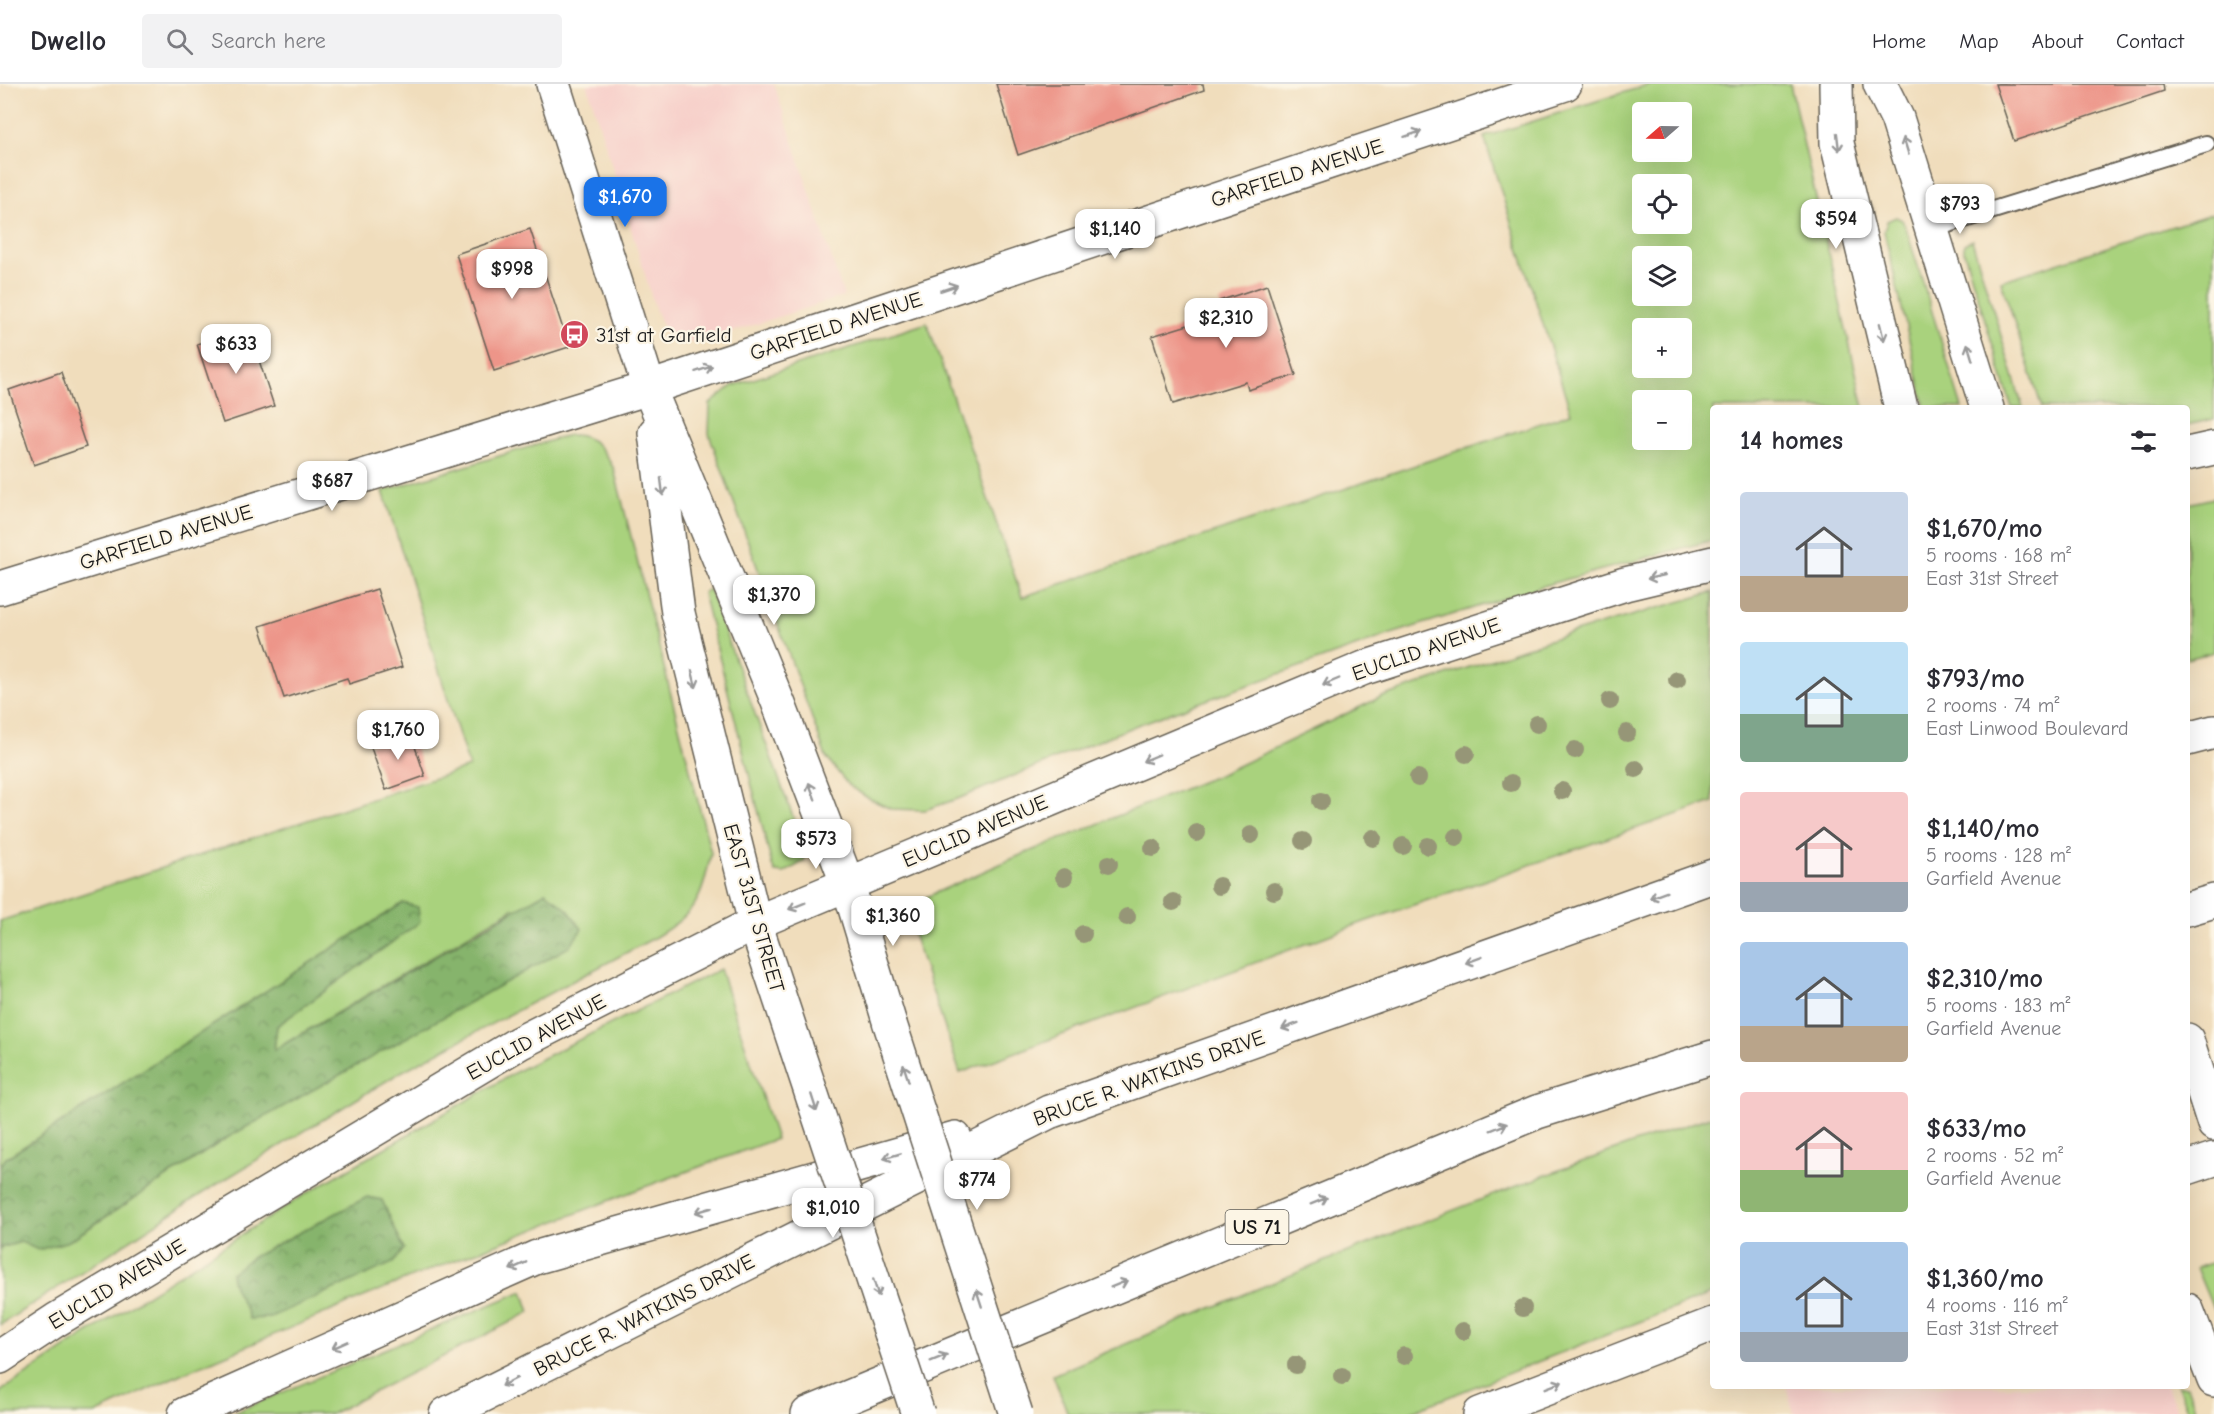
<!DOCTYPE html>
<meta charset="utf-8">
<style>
body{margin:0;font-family:"Comic Neue",sans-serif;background:#f2f2f3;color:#2b2b33;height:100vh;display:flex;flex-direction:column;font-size:22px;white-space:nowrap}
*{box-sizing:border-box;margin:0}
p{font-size:20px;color:#7c7c81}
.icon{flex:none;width:33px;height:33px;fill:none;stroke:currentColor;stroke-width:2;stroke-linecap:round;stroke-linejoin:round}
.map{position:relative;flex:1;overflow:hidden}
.details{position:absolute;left:1710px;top:321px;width:480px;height:984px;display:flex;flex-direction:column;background:#fff;border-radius:6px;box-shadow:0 6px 24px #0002}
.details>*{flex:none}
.needle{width:39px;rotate:250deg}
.tools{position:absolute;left:1632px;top:18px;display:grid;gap:12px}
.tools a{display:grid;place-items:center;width:60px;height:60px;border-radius:6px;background:#fff;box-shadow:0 6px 24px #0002;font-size:30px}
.price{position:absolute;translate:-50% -51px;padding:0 14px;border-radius:12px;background:#fff;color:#222;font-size:20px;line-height:39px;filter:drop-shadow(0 2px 3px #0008)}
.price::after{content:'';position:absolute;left:50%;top:36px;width:18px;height:14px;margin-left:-9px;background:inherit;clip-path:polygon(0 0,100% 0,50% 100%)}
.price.current{background:#1a73e8;color:#fff}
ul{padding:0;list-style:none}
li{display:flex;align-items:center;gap:18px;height:150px;padding:0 30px}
li span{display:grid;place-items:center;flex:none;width:168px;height:120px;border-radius:6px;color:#555}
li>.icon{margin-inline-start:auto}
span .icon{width:72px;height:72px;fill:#fffc;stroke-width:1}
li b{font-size:26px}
h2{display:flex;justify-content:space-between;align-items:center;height:72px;padding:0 30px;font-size:26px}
header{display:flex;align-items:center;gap:36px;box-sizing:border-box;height:84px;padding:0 30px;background:#fff;border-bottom:2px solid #e1e1e2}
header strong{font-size:28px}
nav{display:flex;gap:33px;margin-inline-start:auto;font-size:21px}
.search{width:420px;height:54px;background:#f2f2f3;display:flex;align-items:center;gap:15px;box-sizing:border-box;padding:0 21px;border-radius:6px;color:#7c7c81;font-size:22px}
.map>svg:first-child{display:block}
.built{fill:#f7d0ca}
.green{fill:#a9d27d;stroke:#62774c;stroke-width:1.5;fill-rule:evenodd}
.forest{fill:url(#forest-crowns);stroke:#516844;stroke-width:1.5}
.building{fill:#ed9589}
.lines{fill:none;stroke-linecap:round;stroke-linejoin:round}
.lane-casing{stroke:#666054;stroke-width:20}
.street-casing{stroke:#666054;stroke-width:36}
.secondary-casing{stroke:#666054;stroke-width:36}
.highway-casing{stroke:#666054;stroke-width:36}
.lane{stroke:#fff;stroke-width:16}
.street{stroke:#fff;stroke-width:33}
.secondary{stroke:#fff;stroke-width:33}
.highway{stroke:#fff;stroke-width:33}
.secondary-bridge-casing{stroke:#666054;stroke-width:36;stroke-linecap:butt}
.secondary-bridge{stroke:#fff;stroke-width:33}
.tree{fill:#969677}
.oneway{stroke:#999}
.labels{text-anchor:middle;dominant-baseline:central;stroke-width:4.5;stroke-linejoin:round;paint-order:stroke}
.shield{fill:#fcf5e5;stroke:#5f5d58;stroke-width:1.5}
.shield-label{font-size:20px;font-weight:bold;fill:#1c1c1c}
.street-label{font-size:21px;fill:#1c1c1c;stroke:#fcf5e5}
.poi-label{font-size:21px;fill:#1c1c1c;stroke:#fcf5e5;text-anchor:start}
</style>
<header>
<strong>Dwello</strong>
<div class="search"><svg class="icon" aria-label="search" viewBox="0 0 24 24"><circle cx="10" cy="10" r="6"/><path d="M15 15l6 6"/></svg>Search here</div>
<nav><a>Home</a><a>Map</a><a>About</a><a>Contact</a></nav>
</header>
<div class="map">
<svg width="2214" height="1330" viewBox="0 0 2214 1330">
<defs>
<pattern id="forest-crowns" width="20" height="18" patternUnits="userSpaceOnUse" patternTransform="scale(1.5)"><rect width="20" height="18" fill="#86b46c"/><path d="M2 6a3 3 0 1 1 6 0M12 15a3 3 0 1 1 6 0" fill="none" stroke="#6d9258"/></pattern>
</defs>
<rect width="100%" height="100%" fill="#fcf5e5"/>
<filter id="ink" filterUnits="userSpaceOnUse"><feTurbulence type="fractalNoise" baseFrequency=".0167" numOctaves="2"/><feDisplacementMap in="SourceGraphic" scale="12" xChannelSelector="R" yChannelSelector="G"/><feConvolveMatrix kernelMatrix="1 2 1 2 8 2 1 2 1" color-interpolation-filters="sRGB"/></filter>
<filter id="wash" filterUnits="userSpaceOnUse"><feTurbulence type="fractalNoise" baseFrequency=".008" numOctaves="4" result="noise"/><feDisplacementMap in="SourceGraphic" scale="24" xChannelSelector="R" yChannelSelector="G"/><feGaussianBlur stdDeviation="1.35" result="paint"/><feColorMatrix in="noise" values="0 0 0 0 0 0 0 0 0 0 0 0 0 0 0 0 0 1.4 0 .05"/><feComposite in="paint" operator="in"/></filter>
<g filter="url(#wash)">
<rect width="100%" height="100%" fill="#f0ddbc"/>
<g class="built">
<path d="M587 0H774L844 212 704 257 682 258 667 253 656 227Z"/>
<path d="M1786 1302H2167L2178 1330H1794Z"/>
</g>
<g class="green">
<path d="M1650 0H1790L1864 324H1713V456L1553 499 1391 550 1137 641 960 714 925 726 891 725 868 714 848 701 826 673 709 350 710 320 732 302 927 239 1022 513 1571 329 1484 53ZM1642 28H1682V68H1642ZM1642 100H1682V140H1642ZM1642 172H1682V212H1642ZM1642 244H1682V284H1642ZM1642 316H1682V356H1642Z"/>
<path d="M2214 129V335L2187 341V324H2042L2001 197Z"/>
<path d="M1896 133 1902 136 1906 144 1962 324H1925L1884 147 1887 137Z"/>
<path d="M1972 156 2023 324H2012L1964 168V160Z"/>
<path d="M569 351C594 350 603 365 614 385L711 769C701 817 698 827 654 854L401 988 206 1107 0 1241V1164L21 1158 69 1157 225 1055 514 824 274 966 277 942 419 838 403 819 6 1074 0 1082V837L469 683 383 407Z"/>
<path d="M2214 414V568L2187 575V420Z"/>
<path d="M709 505 806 768 804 777 784 789 775 788 772 781 703 509Z"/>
<path d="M1713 508V718L1364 838 960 989 904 823 1016 773 1221 690 1379 614 1558 553Z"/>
<path d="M720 885 776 1055 639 1105 409 1194 183 1289 95 1330H0V1308L86 1250 307 1109 521 985Z"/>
<path d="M1713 1032V1209L1405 1330H1068L1053 1291C1271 1198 1489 1107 1713 1032Z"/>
<path d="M2214 1178V1227L2196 1184Z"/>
<path d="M523 1207 530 1228 331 1330H231Z"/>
<path d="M2178 1302H2187L2198 1330H2189Z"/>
</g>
<g class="forest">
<path d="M546 808 568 826 582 845 569 863 225 1055 69 1157 38 1166 21 1158 0 1164V1082L6 1074 403 819 418 823 420 838 277 942 274 966Z"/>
<path d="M367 1113 382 1116 404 1165 393 1179 268 1234 249 1235C245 1218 232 1207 231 1189L251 1174Z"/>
</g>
<g id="blocks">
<g class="building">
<path d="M996 0H1203L1204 6 1018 71Z"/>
<path d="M1995 0H2163L2164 7 2014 57Z"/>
<path d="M530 145 569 263 494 287 456 170Z"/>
<path d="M1267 201 1296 291 1248 306 1246 298 1173 320 1152 252 1224 230 1219 217Z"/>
<path d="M248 243 274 322 223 339 197 260Z"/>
<path d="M61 288 86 363 34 381 9 306Z"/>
<path d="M377 505 402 583 349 600 347 594 284 614 260 542Z"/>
<path d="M410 648 425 692 386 706 370 661Z"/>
</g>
</g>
</g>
<g filter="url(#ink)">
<use href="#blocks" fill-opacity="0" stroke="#666054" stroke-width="1.5"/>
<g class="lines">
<defs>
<path id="lane" d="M1932 145 2206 60"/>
<path id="street" d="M0 504 649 304 1565 0"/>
<g id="secondary">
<path d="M553 0 649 304 778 618 848 801 890 940"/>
<path d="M1836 0 1837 59 1901 324"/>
<path d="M1880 0 1897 34 1987 324"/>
<path d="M655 349 678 529 755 839 796 963"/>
<path d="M2187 370 2214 364"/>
<path d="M2187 956 2214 1040"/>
<path d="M2187 1084 2214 1075"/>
<path d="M2187 1226 2214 1296"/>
<path d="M0 1273 56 1236 519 959 755 839 1364 584 1625 500 1713 479"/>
<path d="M1480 1330 1713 1240"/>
</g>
<g id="highway">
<path d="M2187 655 2214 648"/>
<path d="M2187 825 2214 817"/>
<path d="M185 1330 537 1173 955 1054"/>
<path d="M446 1330 1049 1028 1713 792"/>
<path d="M808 1330 1537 1028 1713 973"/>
</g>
</defs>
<use href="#lane" class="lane-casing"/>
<use href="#street" class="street-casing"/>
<use href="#secondary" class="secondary-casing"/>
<use href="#highway" class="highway-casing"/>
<use href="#lane" class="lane"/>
<use href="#street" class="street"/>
<use href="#secondary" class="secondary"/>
<use href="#highway" class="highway"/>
<defs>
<g id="secondary-bridge">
<path d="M890 940 1016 1330"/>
<path d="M796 963 918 1330"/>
</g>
</defs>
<use href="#secondary-bridge" class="secondary-bridge-casing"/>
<use href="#secondary-bridge" class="secondary-bridge"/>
</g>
<g class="tree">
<circle cx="1677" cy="596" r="9"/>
<circle cx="1610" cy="617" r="9"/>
<circle cx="1537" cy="640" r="9"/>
<circle cx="1627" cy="649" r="9"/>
<circle cx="1575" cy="666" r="9"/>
<circle cx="1466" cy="670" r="9"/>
<circle cx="1636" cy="685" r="9"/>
<circle cx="1418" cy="694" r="9"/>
<circle cx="1511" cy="699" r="9"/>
<circle cx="1562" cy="707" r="9"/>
<circle cx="1321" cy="717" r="9"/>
<circle cx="1197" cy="749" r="9"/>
<circle cx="1251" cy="751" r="9"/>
<circle cx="1456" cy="753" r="9"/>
<circle cx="1373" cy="754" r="9"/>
<circle cx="1303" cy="757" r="9"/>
<circle cx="1403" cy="762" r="9"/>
<circle cx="1428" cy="762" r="9"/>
<circle cx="1153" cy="764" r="9"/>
<circle cx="1109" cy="780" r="9"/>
<circle cx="1064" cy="793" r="9"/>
<circle cx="1219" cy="802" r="9"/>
<circle cx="1274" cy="807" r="9"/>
<circle cx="1173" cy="818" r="9"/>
<circle cx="1127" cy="833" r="9"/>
<circle cx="1083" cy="850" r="9"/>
<circle cx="1523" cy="1224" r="9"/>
<circle cx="1463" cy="1247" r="9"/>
<circle cx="1404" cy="1272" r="9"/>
<circle cx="1296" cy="1281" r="9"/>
<circle cx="1342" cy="1292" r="9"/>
</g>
<defs><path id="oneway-shaft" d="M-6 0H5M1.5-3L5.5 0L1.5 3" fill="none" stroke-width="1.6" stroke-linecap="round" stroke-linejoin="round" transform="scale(1.5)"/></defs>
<g class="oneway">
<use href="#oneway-shaft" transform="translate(1413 50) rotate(-18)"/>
<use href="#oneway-shaft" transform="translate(1838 58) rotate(83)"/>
<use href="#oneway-shaft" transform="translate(1906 62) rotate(-107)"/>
<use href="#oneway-shaft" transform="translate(949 204) rotate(-18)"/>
<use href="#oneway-shaft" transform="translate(1882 248) rotate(76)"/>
<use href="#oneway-shaft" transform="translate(1970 268) rotate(-107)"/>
<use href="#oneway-shaft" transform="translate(704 285) rotate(-18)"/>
<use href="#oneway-shaft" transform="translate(662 403) rotate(83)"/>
<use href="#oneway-shaft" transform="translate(1656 493) rotate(167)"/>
<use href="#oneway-shaft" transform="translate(694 595) rotate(76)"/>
<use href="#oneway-shaft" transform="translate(1331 598) rotate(157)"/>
<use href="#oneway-shaft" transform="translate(1151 674) rotate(157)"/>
<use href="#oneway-shaft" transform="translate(812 707) rotate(-111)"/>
<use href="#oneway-shaft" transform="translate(1658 811) rotate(160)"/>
<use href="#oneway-shaft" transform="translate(797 822) rotate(158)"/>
<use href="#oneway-shaft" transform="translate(1474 876) rotate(160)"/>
<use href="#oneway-shaft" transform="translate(1290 942) rotate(160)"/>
<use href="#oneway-shaft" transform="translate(906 989) rotate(-108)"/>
<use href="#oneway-shaft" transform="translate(814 1019) rotate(72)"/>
<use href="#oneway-shaft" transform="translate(1499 1043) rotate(-22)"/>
<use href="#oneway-shaft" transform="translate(892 1072) rotate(164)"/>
<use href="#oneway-shaft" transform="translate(1319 1117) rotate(-22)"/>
<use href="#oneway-shaft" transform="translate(704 1126) rotate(164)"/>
<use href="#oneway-shaft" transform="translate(518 1182) rotate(156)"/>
<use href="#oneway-shaft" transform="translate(1119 1200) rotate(-22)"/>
<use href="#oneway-shaft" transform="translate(876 1204) rotate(72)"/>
<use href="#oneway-shaft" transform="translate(979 1214) rotate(-108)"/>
<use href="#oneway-shaft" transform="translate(340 1261) rotate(156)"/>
<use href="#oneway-shaft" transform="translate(939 1274) rotate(-22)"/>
<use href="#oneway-shaft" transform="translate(509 1298) rotate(153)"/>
<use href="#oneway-shaft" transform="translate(1554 1301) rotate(-21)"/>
</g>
</g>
<defs>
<symbol id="bus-disc" viewBox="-11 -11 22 22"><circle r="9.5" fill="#d1495b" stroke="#fcf5e5"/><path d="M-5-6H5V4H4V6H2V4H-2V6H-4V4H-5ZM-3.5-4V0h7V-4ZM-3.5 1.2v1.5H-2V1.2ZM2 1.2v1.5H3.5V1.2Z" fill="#fff"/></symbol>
</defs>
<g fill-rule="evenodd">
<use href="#bus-disc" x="558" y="234" width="33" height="33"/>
</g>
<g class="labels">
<rect class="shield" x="1225.5" y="1126" width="63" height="34" rx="4.5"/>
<g class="shield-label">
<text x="1257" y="1143">US 71</text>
</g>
<g class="street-label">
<text transform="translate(1297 89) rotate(-18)">GARFIELD AVENUE</text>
<text transform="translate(836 242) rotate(-18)">GARFIELD AVENUE</text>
<text transform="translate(166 453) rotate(-17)">GARFIELD AVENUE</text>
<text transform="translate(1426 565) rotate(-19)">EUCLID AVENUE</text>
<text transform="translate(975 747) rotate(-23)">EUCLID AVENUE</text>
<text transform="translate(754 824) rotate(74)">EAST 31ST STREET</text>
<text transform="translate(536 953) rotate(-29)">EUCLID AVENUE</text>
<text transform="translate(1149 994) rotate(-20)">BRUCE R. WATKINS DRIVE</text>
<text transform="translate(117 1200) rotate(-31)">EUCLID AVENUE</text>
<text transform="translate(644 1231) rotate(-27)">BRUCE R. WATKINS DRIVE</text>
</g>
<g class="poi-label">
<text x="596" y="251">31st at Garfield</text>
</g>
</g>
</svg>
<div class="tools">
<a><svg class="needle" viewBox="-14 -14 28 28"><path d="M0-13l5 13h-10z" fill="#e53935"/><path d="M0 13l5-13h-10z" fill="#7c7c81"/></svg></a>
<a><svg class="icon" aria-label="locate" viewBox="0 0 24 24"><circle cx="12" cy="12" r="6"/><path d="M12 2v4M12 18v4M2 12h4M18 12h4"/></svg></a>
<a><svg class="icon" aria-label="layers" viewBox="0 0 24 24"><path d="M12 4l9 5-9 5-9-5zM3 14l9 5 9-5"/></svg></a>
<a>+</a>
<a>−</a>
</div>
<b class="price current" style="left:625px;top:144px">$1,670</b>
<b class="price" style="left:1960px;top:151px">$793</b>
<b class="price" style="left:1836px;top:166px">$594</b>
<b class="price" style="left:1115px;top:176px">$1,140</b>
<b class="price" style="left:512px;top:216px">$998</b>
<b class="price" style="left:1226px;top:265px">$2,310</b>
<b class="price" style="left:236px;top:291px">$633</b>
<b class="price" style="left:332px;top:428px">$687</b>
<b class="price" style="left:774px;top:542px">$1,370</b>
<b class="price" style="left:398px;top:677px">$1,760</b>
<b class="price" style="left:816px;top:786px">$573</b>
<b class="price" style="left:893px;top:863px">$1,360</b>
<b class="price" style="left:977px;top:1127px">$774</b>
<b class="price" style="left:833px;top:1155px">$1,010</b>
<section class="details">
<h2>14 homes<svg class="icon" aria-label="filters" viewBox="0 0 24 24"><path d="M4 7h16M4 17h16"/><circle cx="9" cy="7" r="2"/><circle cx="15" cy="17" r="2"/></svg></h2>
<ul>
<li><span style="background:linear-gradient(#c9d6e8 70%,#b9a48a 0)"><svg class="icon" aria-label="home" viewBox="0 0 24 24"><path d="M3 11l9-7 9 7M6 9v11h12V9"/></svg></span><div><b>$1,670/mo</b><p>5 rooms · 168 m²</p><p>East 31st Street</p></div></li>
<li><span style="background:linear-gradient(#bfe0f5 60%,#7fa58c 0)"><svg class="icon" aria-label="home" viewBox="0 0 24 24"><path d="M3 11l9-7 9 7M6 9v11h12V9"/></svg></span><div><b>$793/mo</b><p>2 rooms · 74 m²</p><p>East Linwood Boulevard</p></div></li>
<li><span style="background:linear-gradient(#f6c9c9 75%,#9aa5b1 0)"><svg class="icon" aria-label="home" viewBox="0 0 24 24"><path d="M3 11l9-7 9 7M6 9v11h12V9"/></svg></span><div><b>$1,140/mo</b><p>5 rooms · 128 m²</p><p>Garfield Avenue</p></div></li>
<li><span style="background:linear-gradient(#a9c7e8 70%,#b9a48a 0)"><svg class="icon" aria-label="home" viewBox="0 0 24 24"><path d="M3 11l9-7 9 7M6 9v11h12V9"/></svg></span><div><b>$2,310/mo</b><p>5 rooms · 183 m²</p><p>Garfield Avenue</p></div></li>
<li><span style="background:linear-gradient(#f6c9c9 65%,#8fb573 0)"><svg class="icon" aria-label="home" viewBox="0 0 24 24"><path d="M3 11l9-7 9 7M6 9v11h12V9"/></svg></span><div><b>$633/mo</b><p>2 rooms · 52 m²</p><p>Garfield Avenue</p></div></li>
<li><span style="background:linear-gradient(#a9c7e8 75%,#9aa5b1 0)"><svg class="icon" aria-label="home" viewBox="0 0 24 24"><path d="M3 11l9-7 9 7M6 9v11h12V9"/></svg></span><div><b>$1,360/mo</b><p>4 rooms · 116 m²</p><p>East 31st Street</p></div></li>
</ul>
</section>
</div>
